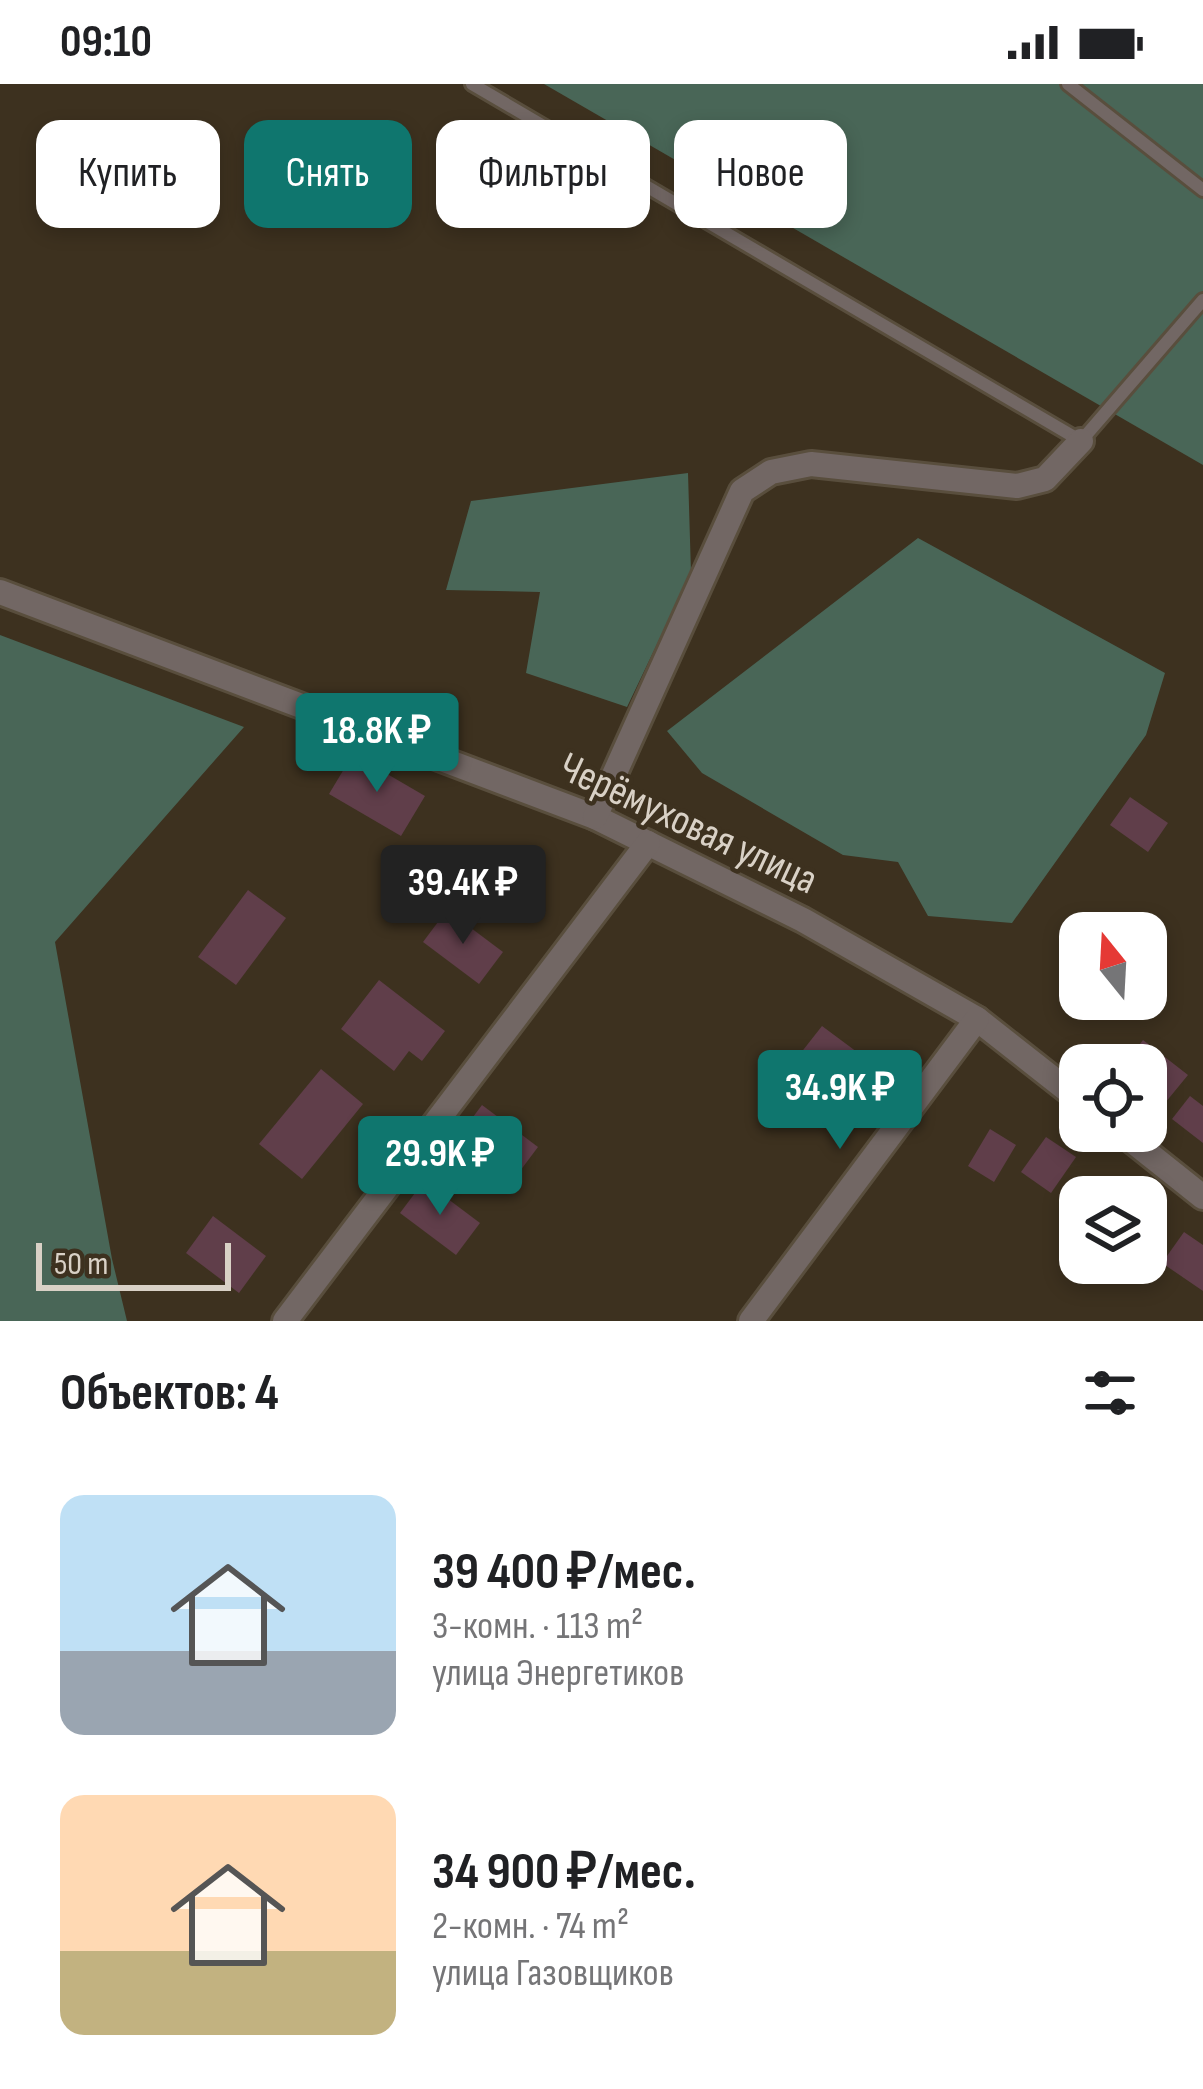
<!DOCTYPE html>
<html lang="ru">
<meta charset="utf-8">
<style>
body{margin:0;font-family:"Sofia Sans Condensed",sans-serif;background:#f2f2f2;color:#202124;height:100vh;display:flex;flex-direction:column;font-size:45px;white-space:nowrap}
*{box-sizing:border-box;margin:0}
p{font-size:39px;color:#757577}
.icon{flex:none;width:66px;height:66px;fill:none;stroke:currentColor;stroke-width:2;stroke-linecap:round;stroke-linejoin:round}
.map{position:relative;height:1237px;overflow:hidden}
.side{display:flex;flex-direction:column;background:#fff;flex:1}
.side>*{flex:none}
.banner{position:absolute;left:36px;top:36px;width:1131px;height:108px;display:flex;gap:24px}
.needle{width:78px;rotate:342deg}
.tools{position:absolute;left:1059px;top:828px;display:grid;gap:24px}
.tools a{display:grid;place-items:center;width:108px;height:108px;border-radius:24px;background:#fff;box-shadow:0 6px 18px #0003;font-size:60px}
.scale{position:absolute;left:36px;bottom:30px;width:195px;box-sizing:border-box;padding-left:12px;border:6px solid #d9d1c6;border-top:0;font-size:33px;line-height:42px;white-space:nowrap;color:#d9d1c6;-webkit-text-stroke:9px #3d311f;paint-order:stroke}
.price{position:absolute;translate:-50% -102px;padding:0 27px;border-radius:12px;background:#0f766e;color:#fff;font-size:39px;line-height:78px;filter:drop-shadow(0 3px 6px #0008)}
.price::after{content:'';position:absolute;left:50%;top:72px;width:36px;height:27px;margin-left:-18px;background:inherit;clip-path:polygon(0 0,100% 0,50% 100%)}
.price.on{background:#222;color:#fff}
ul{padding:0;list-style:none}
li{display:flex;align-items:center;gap:36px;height:300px;padding:0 60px}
li span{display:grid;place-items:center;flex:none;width:336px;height:240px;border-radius:24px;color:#555}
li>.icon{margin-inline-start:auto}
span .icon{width:144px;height:144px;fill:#fffc;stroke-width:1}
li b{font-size:51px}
h2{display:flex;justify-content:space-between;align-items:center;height:144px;padding:0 60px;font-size:51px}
.chip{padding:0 42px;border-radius:24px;background:#fff;box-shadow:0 6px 18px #0003;font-size:42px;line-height:108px}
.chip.on{background:#0f766e;color:#fff}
.status{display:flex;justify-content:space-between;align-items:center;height:84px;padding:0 60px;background:#fff;direction:ltr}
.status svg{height:33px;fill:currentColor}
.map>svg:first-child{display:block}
.green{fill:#496657}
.building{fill:#603e4a}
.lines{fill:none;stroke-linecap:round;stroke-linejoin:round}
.service-casing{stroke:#594e3d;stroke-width:18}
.minor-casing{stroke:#594e3d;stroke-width:30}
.service{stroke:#726764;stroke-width:12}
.minor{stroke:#726764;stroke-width:24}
.labels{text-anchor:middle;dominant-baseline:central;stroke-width:9;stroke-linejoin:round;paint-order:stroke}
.street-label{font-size:42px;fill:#d9d1c6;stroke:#3d311f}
</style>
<div class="status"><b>09:10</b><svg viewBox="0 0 49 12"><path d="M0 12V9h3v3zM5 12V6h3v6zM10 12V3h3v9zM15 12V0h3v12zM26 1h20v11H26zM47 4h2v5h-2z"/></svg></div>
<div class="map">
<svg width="1203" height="1237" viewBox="0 0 1203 1237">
<rect width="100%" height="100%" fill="#3d311f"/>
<g class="green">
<path d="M544 0H1203V381Z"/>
<path d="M688 389 691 489 627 623 526 589 540 508 446 506 471 417Z"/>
<path d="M918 454 1165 589 1146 651 1012 839 928 832 898 778 843 771 702 689 667 647Z"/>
<path d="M0 551 244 643 55 858 112 1175 127 1237H0Z"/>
</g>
<g class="building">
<path d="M353 670 425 712 401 752 329 710Z"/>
<path d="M1130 713 1168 739 1148 768 1110 741Z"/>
<path d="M248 806 286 834 236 901 198 873Z"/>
<path d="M447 826 503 868 479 900 423 858Z"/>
<path d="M379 896 445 947 422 977 409 967 394 987 341 945Z"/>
<path d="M822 942 857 968 835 997 800 970Z"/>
<path d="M1143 956 1188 991 1165 1019 1146 1004V981H1124Z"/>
<path d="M321 985 363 1020 302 1095 259 1060Z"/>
<path d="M1190 1012 1203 1022V1059L1172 1035Z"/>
<path d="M482 1021 538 1063 514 1095 458 1053Z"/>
<path d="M990 1045 1016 1061 994 1098 968 1082Z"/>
<path d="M1046 1053 1076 1073 1051 1109 1021 1088Z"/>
<path d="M1116 1092 1152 1116 1146 1125V1113H1102Z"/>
<path d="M424 1097 480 1139 456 1171 400 1129Z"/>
<path d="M213 1132 266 1172 239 1209 186 1169Z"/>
<path d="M1184 1148 1203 1161V1207L1162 1179Z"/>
</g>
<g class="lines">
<defs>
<g id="service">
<path d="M472 0 1081 357 1203 216"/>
<path d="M1068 0 1203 106"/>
</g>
<g id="minor">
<path d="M0 508 595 733 803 836 977 935 1080 1016"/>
<path d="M595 733 742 407 771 388 811 380 1017 402 1045 395 1081 357"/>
<path d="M1120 1047 1203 1113"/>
<path d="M285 1237 648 759"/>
<path d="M751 1237 977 935"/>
</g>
</defs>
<use href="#service" class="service-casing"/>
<use href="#minor" class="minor-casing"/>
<use href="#service" class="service"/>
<use href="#minor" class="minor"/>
</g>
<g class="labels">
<g class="street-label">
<text transform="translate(688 740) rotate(25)">Черёмуховая улица</text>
</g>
</g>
</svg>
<div class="tools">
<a><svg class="needle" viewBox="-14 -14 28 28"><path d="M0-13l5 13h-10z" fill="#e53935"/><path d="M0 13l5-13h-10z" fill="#757577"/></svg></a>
<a><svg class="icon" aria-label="locate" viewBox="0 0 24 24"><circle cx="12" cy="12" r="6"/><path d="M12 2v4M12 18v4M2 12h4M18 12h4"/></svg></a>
<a><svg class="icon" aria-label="layers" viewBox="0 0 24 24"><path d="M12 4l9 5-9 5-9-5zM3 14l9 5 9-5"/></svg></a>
</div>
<div class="scale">50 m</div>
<b class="price" style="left:377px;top:711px">18.8K ₽</b>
<b class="price on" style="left:463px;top:863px">39.4K ₽</b>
<b class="price" style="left:840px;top:1068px">34.9K ₽</b>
<b class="price" style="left:440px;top:1134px">29.9K ₽</b>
<div class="banner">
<a class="chip">Купить</a>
<a class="chip on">Снять</a>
<a class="chip">Фильтры</a>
<a class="chip">Новое</a>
</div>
</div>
<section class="side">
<h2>Объектов: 4<svg class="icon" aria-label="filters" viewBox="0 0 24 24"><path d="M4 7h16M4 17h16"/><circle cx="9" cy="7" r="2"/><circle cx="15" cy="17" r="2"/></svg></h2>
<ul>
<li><span style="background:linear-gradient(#bfe0f5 65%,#9aa5b1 0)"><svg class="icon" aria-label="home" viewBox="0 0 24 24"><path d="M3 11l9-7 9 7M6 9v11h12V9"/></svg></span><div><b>39 400 ₽/мес.</b><p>3-комн. · 113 m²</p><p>улица Энергетиков</p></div></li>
<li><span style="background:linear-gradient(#ffd9b3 65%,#c2b280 0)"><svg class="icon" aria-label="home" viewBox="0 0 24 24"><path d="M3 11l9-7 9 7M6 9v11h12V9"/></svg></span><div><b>34 900 ₽/мес.</b><p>2-комн. · 74 m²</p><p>улица Газовщиков</p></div></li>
</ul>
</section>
